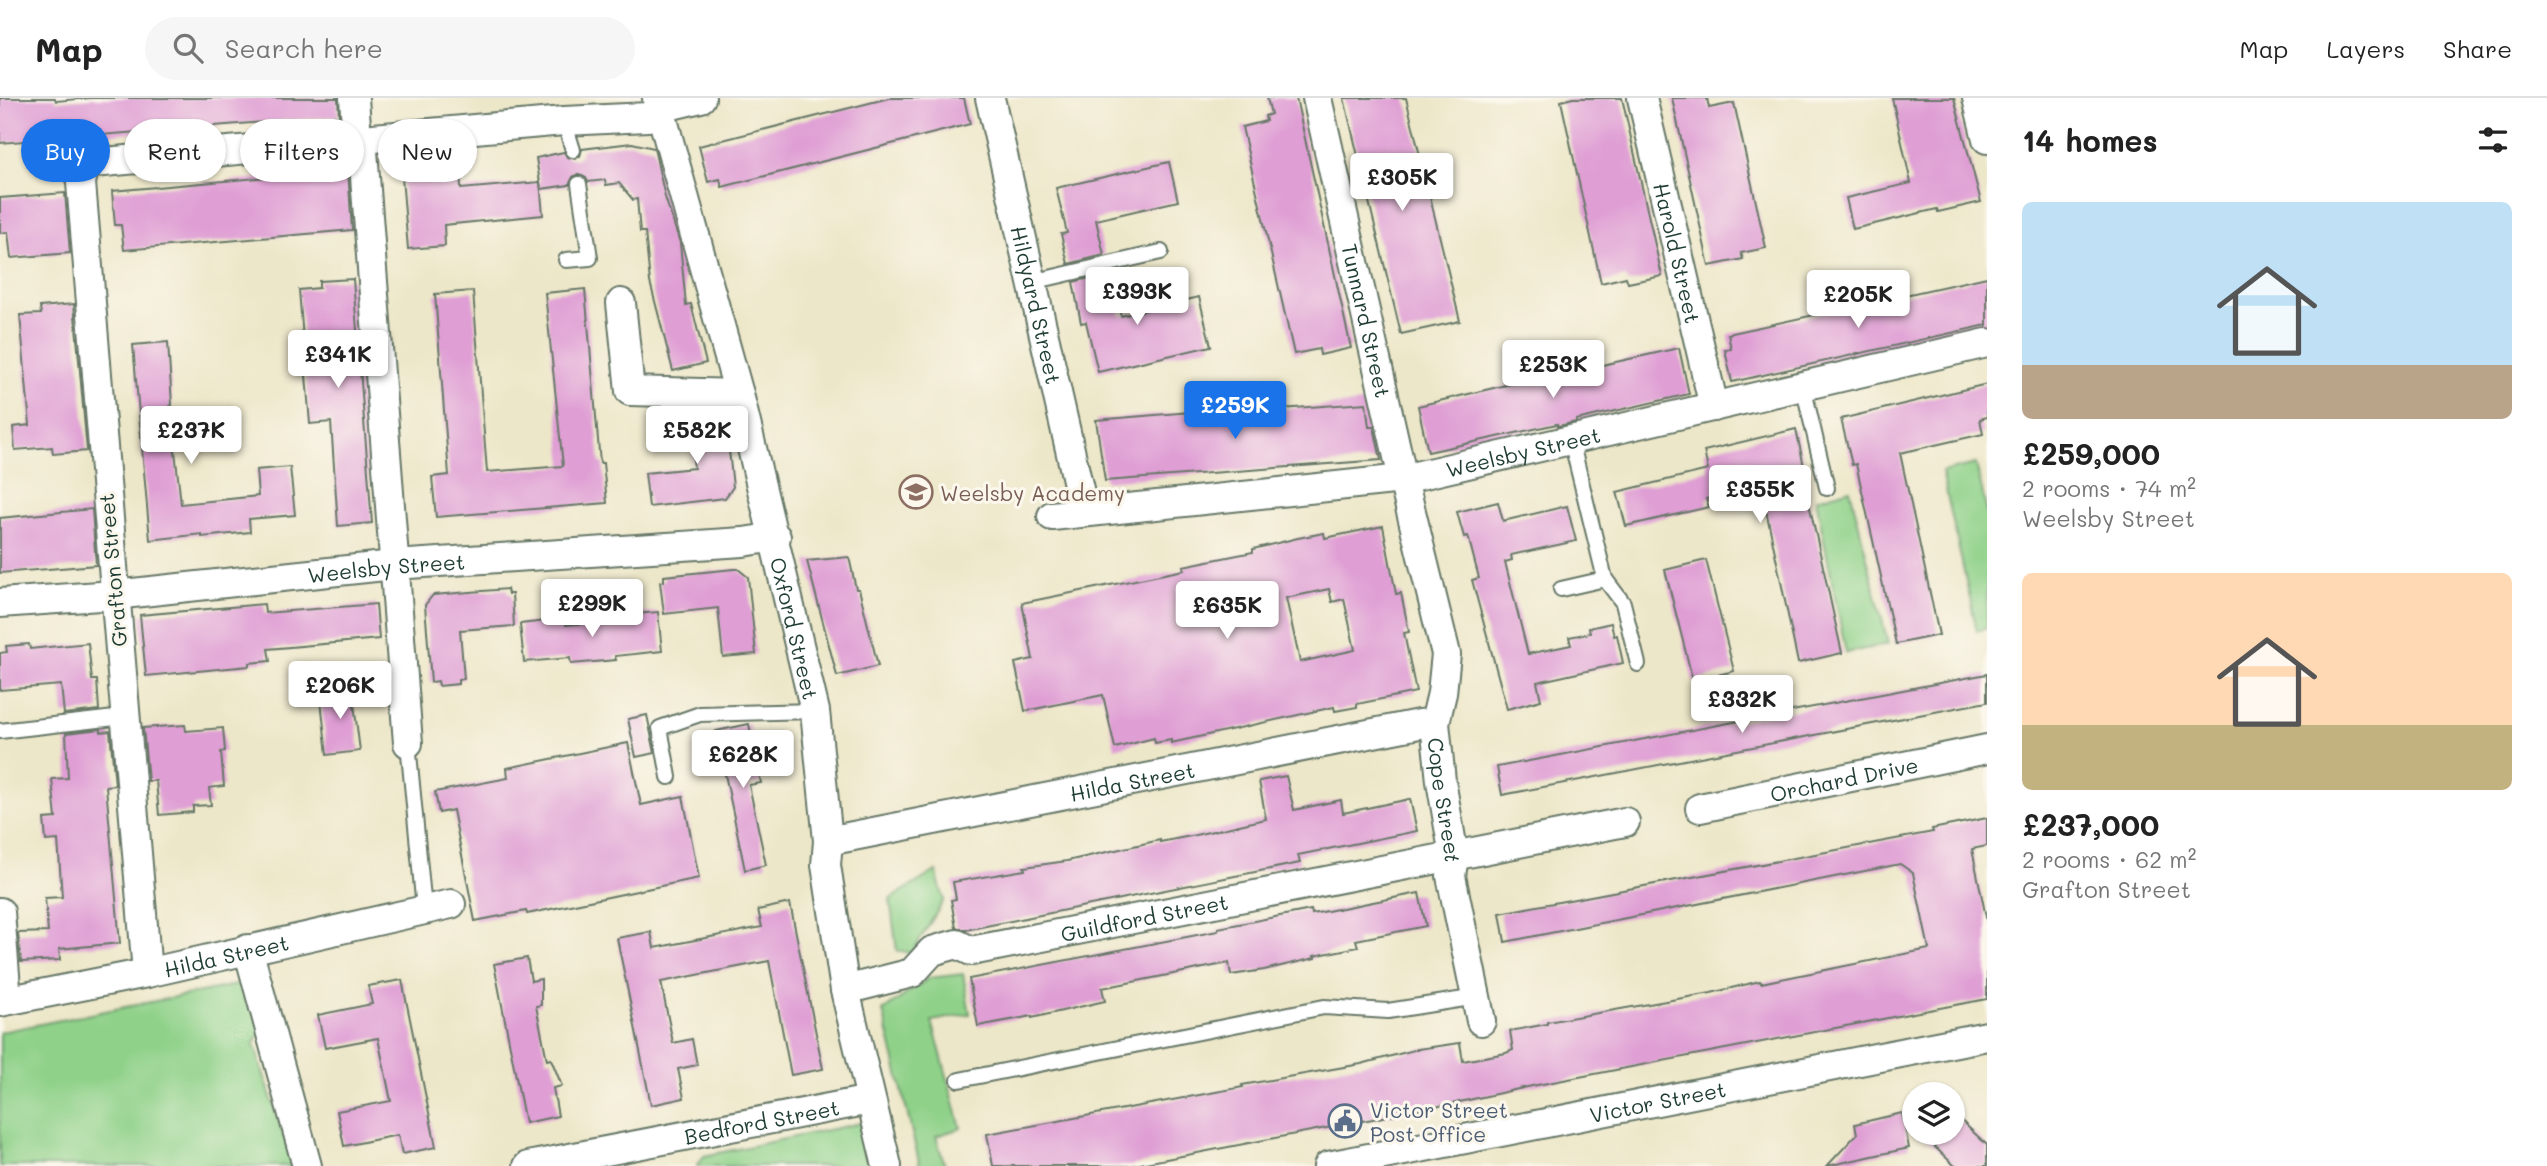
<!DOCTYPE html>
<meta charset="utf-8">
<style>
body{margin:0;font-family:Mali,sans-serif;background:#f6f6f6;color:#222;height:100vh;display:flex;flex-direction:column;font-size:26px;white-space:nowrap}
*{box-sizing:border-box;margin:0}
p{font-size:23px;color:#767676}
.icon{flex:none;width:38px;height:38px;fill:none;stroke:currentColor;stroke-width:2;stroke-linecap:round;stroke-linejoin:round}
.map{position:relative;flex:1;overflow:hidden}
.details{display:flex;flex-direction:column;background:#fff;width:560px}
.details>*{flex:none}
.banner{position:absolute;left:21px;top:21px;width:665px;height:63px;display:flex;gap:14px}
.controls{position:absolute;left:1902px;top:984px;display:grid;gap:14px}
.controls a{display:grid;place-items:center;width:63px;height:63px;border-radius:50%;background:#fff;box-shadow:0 2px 5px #0004;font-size:35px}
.price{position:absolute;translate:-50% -60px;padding:0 16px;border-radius:7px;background:#fff;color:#222;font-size:23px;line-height:46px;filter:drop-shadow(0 2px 4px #0008)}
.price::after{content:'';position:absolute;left:50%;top:42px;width:21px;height:16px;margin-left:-10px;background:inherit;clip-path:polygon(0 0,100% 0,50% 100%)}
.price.current{background:#1a73e8;color:#fff}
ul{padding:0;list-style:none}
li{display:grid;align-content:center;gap:14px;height:371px;padding:0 35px}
li span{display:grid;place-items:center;height:217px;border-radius:10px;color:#555}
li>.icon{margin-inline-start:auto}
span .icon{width:126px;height:126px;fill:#fffc;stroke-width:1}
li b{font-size:30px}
h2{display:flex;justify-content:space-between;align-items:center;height:84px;padding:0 35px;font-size:30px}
.tag{padding:0 24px;border-radius:32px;background:#fff;box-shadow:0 2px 5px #0004;font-size:24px;line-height:63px}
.tag.current{background:#1a73e8;color:#fff}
header{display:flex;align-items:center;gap:42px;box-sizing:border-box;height:98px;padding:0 35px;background:#fff;border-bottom:2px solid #e0e0e0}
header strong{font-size:33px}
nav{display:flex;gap:38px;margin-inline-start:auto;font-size:24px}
.search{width:490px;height:63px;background:#f6f6f6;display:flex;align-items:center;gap:18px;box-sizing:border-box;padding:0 24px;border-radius:38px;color:#767676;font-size:26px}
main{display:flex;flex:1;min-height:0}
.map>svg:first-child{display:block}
.green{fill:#8fd189;stroke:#57875e;stroke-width:2}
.building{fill:#df9ed4;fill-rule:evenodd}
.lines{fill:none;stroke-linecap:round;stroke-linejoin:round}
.lane-casing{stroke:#677868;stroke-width:18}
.street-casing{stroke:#677868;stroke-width:32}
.lane{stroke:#fff;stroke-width:14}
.street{stroke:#fff;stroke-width:28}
.labels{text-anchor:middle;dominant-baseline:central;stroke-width:6;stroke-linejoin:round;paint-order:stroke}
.street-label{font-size:21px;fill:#1f3d34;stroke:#fbf7ec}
.education-label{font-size:21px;fill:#785e54;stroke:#fbf7ec;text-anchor:start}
.service-label{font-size:21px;fill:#4e5e75;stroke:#fbf7ec;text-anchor:start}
</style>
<header>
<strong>Map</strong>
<div class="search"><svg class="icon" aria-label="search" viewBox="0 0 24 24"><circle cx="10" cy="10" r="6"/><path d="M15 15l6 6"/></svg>Search here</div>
<nav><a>Map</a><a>Layers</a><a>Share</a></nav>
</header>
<main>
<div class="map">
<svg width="1987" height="1068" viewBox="0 0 1987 1068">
<rect width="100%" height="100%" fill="#fbf7ec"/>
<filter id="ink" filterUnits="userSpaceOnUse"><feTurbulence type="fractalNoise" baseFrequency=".0143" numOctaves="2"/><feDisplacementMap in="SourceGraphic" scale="14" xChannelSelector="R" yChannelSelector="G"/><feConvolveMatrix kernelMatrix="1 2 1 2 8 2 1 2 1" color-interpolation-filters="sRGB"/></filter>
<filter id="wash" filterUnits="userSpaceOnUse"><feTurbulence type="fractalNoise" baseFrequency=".00686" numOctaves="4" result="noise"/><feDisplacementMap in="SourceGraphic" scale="28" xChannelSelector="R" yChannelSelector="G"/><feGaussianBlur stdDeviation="1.57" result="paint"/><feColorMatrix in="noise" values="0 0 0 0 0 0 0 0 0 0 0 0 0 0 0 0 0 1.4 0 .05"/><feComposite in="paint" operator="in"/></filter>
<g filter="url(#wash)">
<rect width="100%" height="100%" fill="#ede7c9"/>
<g class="green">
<path d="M1976 366 1987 415V530L1977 533 1942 374Z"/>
<path d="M1850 391 1888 546 1846 555 1816 401Z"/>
<path d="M936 773 944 802 912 855 897 853 890 801Z"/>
<path d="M963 876 970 916 932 923 961 1030 936 1038 945 1068H920L883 913 929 880Z"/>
<path d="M246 885 261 934 254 946 288 1051 306 1068H0V934Z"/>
<path d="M866 1024 875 1068H697L704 1058Z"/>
</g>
<g id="blocks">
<g class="building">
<path d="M0 0H55L56 3 91 0H338L339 18 0 45Z"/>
<path d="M889 0H964L970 26 722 89 720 81 708 84 699 48Z"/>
<path d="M1267 0H1296L1351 250 1320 257 1319 251 1294 256 1242 29 1266 23 1265 18 1271 16Z"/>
<path d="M1344 0H1406L1460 223 1401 236Z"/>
<path d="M1573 0H1622L1662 178 1628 185 1626 179 1601 185 1561 3Z"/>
<path d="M1672 0H1707L1709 10 1734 5 1766 150 1741 155 1743 161 1709 168Z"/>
<path d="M1892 0H1954L1981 104 1938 114 1937 111 1853 131 1846 100 1911 85Z"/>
<path d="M632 45 654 50 665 99 680 145 686 207 691 206 706 265 673 273 650 184 645 134H640L637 101 633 102 619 85 606 87 605 82 588 84 586 80 578 76 573 79 569 87 541 91 536 60 564 54 567 59 575 61 580 58 582 51Z"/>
<path d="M460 64 461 91 540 84 543 117 444 127 445 148 408 151 402 79 411 68Z"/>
<path d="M1169 64 1178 103 1096 122 1104 157 1068 166 1061 136 1067 135 1056 90Z"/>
<path d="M348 72 352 132 124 152 121 127H115L112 93Z"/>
<path d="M65 95 70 155 11 160 8 134 0 135V100Z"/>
<path d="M1108 176 1121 218 1199 199 1211 248 1098 274 1086 224 1081 225 1073 184Z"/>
<path d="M1987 179V227L1732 284 1725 252 1731 251 1728 236Z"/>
<path d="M353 181 372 425 338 428 331 324 310 326 299 192 319 190V183Z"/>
<path d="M585 191 600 365H603L607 405 436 419 432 379 449 377 435 196 473 193 487 374 563 368 545 195Z"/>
<path d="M74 206 87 353 53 356 52 349 15 352 13 329 30 327 20 217 41 216 40 209Z"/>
<path d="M168 244 172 307 170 308 181 406 258 398 256 372 290 369 295 417 249 421 250 434 202 439V436L150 442 133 247Z"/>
<path d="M1679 250 1689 296 1576 322V324L1558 328 1557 326 1428 354 1418 308 1565 273 1566 275Z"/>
<path d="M1987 286V319L1980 321 1983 336 1900 355 1939 537 1896 546 1856 366 1852 367 1841 321Z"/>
<path d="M1366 305 1369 329H1374L1381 362 1105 383 1096 322 1250 309V313Z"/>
<path d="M719 312V316H725L733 389 725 400 649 409 645 375 694 370 688 320 695 319 694 315Z"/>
<path d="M1796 331 1806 378H1803L1842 555 1798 565 1761 388 1706 401 1709 409 1626 428 1617 394 1708 372 1704 353Z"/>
<path d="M1498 404 1503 423 1567 408 1576 443 1511 457 1512 462 1505 464 1528 556 1571 547 1569 539 1590 535 1589 530 1611 525 1614 538 1617 537 1623 565 1537 584 1541 602 1507 611 1472 482 1479 480 1468 438 1464 439 1457 414Z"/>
<path d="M92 411 96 467 0 475V420Z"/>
<path d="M1383 428 1396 496 1401 495 1409 534 1404 535 1416 594 1357 606V609L1335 613 1334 609 1171 645V642L1155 645 1154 640 1115 650 1103 597 1025 613 1015 565 1033 561 1022 505 1184 472 1183 468 1253 454V451L1298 440 1324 435 1325 440ZM1329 491 1332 504 1344 501 1355 552 1300 564 1286 500Z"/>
<path d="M849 459 856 491H859L878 568 837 578 807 463Z"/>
<path d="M1706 462 1734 573 1693 583 1665 472Z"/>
<path d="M734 471H738L748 479 756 556 723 559 718 510 664 516 660 484 664 483V478Z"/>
<path d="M507 491 508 496H512L514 528 460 532 464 581 458 582V586L439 588 438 583 431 584 425 507 433 497Z"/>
<path d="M264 506 265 515 376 506 379 541 268 551 270 563 249 565V568L146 578 140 517Z"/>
<path d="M658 514 662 553 615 558 616 562 571 566 570 560 524 564 520 526 565 521 566 527 613 523V518Z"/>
<path d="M88 545 92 582H97L99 612 64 616 61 587 0 592V555L7 554 6 548 29 546 30 551Z"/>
<path d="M1987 576V604L1502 697 1497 669Z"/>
<path d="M352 590 360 653 327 657 320 593Z"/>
<path d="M647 617 655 655 636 659 628 621Z"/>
<path d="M749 626 761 685 749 687 766 767 745 772 716 633Z"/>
<path d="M185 627 186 633 223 630 225 653 221 654 224 688 209 690 211 707 193 708V714L159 717 156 683H148L143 630Z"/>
<path d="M101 631V634L110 633 115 687 106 688 120 845 59 851 60 862 21 864 18 835 48 834 45 800 62 799 58 742 46 743 44 721 56 720 52 681 68 680 66 635Z"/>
<path d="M628 645 641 707 683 698 699 780 527 816 526 813 475 823 453 712 439 715 435 694 508 680 507 670Z"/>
<path d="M1286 678 1294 712 1341 702 1343 715 1410 701 1417 733 1298 757 1300 765 966 832 956 830 951 802 956 801 953 784 1025 772 1024 769 1067 763 1160 742V744L1191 738 1266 721 1259 683Z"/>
<path d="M1987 720V748L1972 751 1987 824V901L1532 988 1455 1005 1130 1068H993L987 1036 1243 989 1242 987 1361 966 1418 951 1460 945 1463 963 1506 955 1513 952 1510 933 1547 926V924L1711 895 1760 883 1761 885 1929 851 1913 775 1900 766 1505 844 1500 815 1933 734 1932 731Z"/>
<path d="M1419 795 1426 828 1356 842 1358 849 1314 858 1315 860 1264 872 1231 877 1229 865 1102 890 1105 903 1032 920V918L978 928 969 881 1218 833V830L1311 812 1312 816Z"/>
<path d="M790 805 823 971 791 977 769 863 661 884 673 945 692 941 697 967 678 971 684 1000 651 1007 617 840 651 834 654 850 762 829 758 812Z"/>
<path d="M527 860 531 883 541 881V907L536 908 547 962 551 961 562 988 553 990 558 1018 525 1025 494 866Z"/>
<path d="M402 882 436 1049 402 1056 398 1037 344 1048 337 1013 391 1003 378 940 325 950 318 917 372 906 368 888Z"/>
<path d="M1902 1015 1909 1050 1827 1068 1857 1036 1855 1026Z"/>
<path d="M1953 1015 1987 1047V1068H1955L1919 1034H1953Z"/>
</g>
</g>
</g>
<g filter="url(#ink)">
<use href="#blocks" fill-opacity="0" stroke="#677868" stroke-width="2"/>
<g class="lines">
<defs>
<g id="lane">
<path d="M564 23 573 52"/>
<path d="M566 162 590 160 579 86"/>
<path d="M1032 184 1161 154"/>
<path d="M1803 288 1827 390"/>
<path d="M1605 481 1623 505 1638 566"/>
<path d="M1561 491 1605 481 1571 342"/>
<path d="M0 633 124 619"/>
<path d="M408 645 424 811"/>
<path d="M669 679 660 630 700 616 815 613"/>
<path d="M959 982 1324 909 1388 913 1477 899"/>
</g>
<g id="street">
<path d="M354 0 357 41 363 52 408 645"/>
<path id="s1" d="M657 0 739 296 815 613 828 743 826 767 845 892 887 1068"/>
<path id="s2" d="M990 0 1084 413"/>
<path id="s3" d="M1317 0 1403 381 1446 556 1442 595 1435 625 1441 683 1454 758 1451 778 1481 923"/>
<path id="s4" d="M1642 0 1714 309"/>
<path d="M1977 0 1987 41"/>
<path d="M621 205 630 293 739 296"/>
<path id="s5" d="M1052 418 1403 381 1987 245"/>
<path id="s6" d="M0 505 114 497 394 467 743 444 776 439"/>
<path id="s7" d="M1700 710 1987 651"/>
<path id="s8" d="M828 743 1419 626 1435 625"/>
<path d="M0 814 7 902"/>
<path d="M248 851 307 1068"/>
<path d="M147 875 81 85 84 70 93 65 564 23 648 19 660 10 701 0"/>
<path id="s9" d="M845 892 912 875 932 853 957 846 971 853 1625 724"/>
<path id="s10" d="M0 904 147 875 451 806"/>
<path id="s11" d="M528 1068 870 1002"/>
<path id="s12" d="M1328 1068 1987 938"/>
</g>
</defs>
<use href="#lane" class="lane-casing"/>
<use href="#street" class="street-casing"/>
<use href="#lane" class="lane"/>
<use href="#street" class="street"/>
</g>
</g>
<defs>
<symbol id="school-ring" viewBox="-11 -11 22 22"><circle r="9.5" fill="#fbf7ec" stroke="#8d6e63" stroke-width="1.5"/><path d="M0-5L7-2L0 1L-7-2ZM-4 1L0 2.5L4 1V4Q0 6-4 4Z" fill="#8d6e63"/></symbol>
<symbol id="civic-ring" viewBox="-11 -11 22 22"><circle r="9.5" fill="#fbf7ec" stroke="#5c6f8a" stroke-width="1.5"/><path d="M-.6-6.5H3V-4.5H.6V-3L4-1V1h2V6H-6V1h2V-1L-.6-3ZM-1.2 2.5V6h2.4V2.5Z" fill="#5c6f8a"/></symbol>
</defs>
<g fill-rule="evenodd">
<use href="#school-ring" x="897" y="375" width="38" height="38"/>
<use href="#civic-ring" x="1326" y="1004" width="38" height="38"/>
</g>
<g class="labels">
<g class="street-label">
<text stroke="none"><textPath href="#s4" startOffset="159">Harold Street</textPath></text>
<text stroke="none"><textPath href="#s2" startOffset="212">Hildyard Street</textPath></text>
<text stroke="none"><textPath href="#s3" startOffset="228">Tunnard Street</textPath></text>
<text stroke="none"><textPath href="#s5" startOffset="476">Weelsby Street</textPath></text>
<text stroke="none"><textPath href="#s6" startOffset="388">Weelsby Street</textPath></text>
<text transform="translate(112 472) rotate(-95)">Grafton Street</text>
<text stroke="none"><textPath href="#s1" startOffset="548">Oxford Street</textPath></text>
<text stroke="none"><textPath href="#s7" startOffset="147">Orchard Drive</textPath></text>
<text stroke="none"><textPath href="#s8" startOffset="310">Hilda Street</textPath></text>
<text stroke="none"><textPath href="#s3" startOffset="719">Cope Street</textPath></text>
<text stroke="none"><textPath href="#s9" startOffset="317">Guildford Street</textPath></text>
<text stroke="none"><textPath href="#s10" startOffset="231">Hilda Street</textPath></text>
<text stroke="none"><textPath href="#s12" startOffset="336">Victor Street</textPath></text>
<text stroke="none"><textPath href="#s11" startOffset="238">Bedford Street</textPath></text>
</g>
<g class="education-label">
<text x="940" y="394">Weelsby Academy</text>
</g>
<g class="service-label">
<text x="1370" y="1011">Victor Street<tspan x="1370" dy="24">Post Office</tspan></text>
</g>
</g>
</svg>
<div class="controls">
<a><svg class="icon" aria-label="layers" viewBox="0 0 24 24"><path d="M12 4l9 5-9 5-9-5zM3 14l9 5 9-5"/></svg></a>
</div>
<b class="price" style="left:1402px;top:115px">£305K</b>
<b class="price" style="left:1137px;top:229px">£393K</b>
<b class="price" style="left:1858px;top:232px">£205K</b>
<b class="price" style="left:338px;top:292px">£341K</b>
<b class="price" style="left:1553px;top:302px">£253K</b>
<b class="price current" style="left:1235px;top:343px">£259K</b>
<b class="price" style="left:191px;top:368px">£237K</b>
<b class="price" style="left:697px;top:368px">£582K</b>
<b class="price" style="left:1760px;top:427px">£355K</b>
<b class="price" style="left:592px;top:541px">£299K</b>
<b class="price" style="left:1227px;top:543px">£635K</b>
<b class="price" style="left:340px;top:623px">£206K</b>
<b class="price" style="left:1742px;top:637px">£332K</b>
<b class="price" style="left:743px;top:692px">£628K</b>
<div class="banner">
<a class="tag current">Buy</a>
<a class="tag">Rent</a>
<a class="tag">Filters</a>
<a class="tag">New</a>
</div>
</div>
<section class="details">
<h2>14 homes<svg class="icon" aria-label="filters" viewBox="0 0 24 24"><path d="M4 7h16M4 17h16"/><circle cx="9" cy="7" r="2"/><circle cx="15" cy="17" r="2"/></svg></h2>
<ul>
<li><span style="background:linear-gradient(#bfe0f5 75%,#b9a48a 0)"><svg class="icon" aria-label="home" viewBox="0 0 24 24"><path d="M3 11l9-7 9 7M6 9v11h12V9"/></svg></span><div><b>£259,000</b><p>2 rooms · 74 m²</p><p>Weelsby Street</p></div></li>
<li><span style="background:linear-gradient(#ffd9b3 70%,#c2b280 0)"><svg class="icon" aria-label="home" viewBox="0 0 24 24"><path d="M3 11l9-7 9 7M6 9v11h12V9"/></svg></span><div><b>£237,000</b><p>2 rooms · 62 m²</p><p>Grafton Street</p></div></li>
</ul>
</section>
</main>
